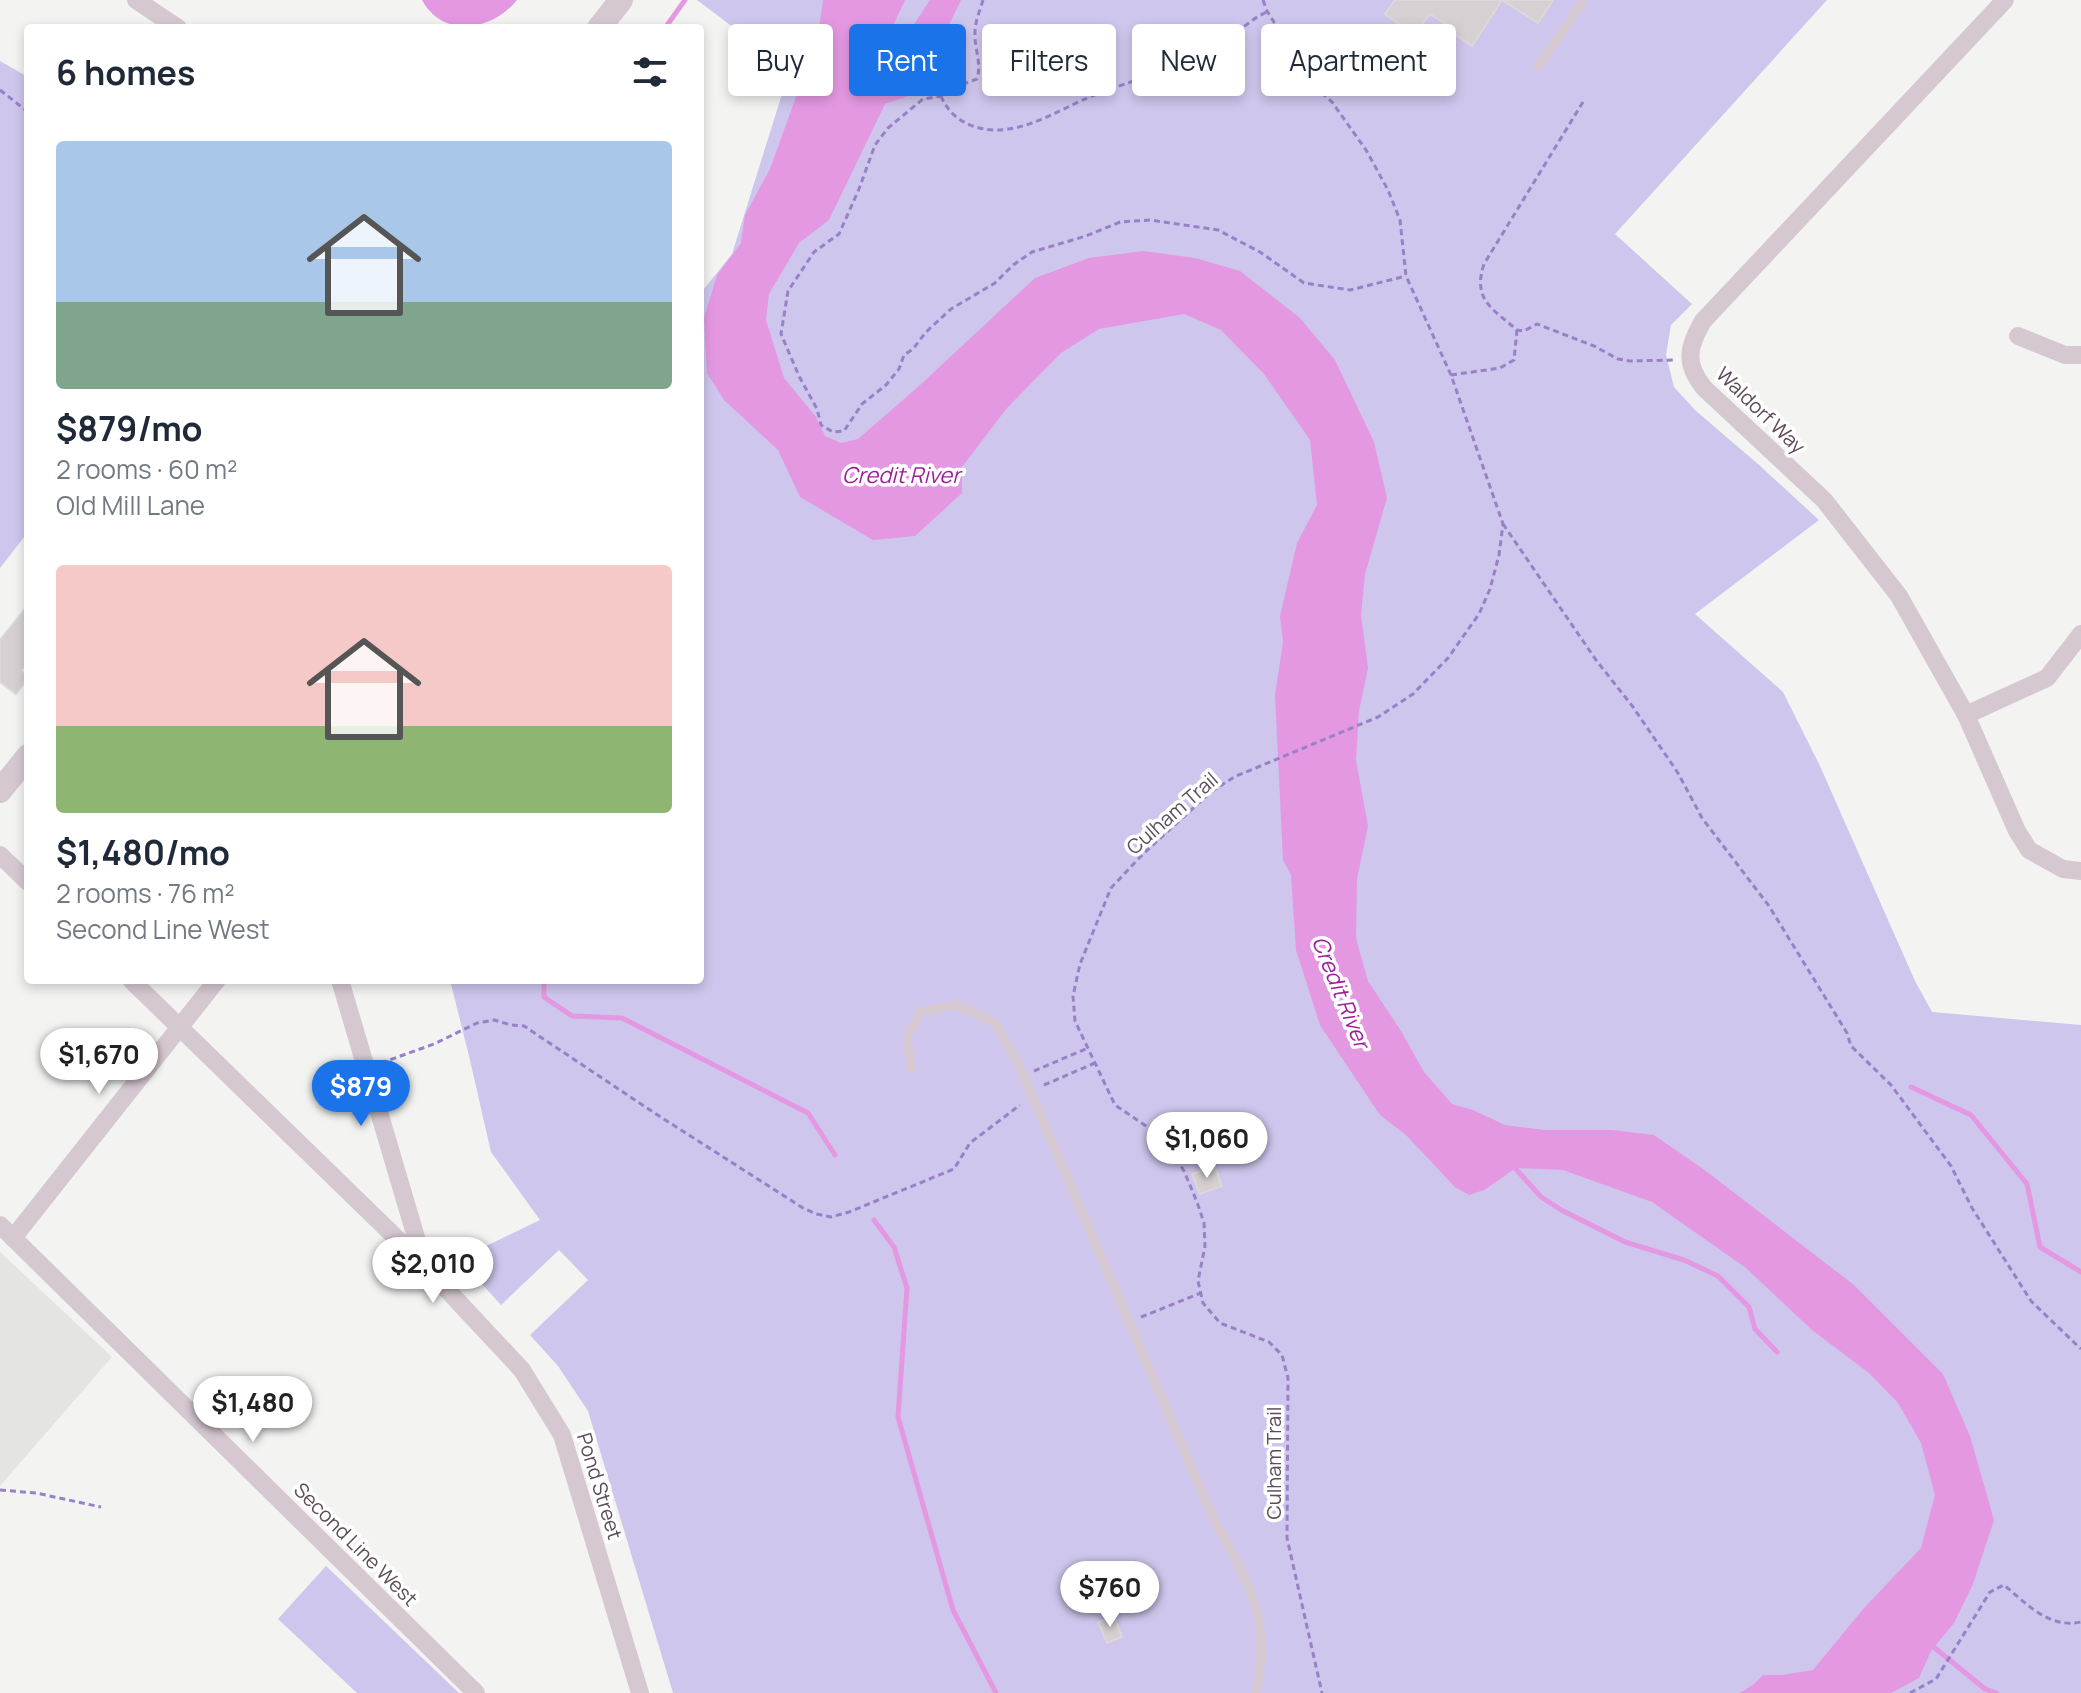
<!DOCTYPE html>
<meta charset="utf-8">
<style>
body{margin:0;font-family:Manrope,sans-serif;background:#f2f2f3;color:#1f2937;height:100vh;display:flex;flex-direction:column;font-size:30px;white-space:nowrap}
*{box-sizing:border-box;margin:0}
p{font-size:26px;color:#747a83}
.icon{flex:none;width:44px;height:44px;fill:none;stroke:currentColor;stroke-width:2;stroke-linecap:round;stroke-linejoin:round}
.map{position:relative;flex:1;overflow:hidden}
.drawer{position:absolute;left:24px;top:24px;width:680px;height:960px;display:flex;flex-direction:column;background:#fff;border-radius:8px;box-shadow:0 4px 12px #0003}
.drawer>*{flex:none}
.hud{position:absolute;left:728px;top:24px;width:760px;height:72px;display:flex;gap:16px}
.price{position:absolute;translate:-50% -68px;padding:0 18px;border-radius:28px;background:#fff;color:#222;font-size:26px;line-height:52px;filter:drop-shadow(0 2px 4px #0008)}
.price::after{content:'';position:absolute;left:50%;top:48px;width:24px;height:18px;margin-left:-12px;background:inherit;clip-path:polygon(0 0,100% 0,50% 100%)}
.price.active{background:#1a73e8;color:#fff}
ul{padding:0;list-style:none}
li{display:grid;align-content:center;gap:16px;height:424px;padding:0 32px}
li span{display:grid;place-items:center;height:248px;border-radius:8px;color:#555}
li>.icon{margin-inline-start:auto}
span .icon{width:144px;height:144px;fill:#fffc;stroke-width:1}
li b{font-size:34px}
h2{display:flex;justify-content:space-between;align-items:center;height:96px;padding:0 32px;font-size:34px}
.pill{padding:0 28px;border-radius:8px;background:#fff;box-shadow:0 4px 12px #0003;font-size:28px;line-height:72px}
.pill.active{background:#1a73e8;color:#fff}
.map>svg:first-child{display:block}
.education{fill:#e4e5e3}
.green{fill:#cec6ec}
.water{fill:#e498e2}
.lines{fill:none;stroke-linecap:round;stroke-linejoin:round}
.stream{stroke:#e498e2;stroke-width:5}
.building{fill:#d6d0d2;stroke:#ddd7d9;stroke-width:2}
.path{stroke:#9881c7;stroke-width:3;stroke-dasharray:6 4;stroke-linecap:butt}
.service{stroke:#d5c8d1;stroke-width:9}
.minor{stroke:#d5c8d1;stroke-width:18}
.tertiary{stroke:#d5c8d1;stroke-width:24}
.labels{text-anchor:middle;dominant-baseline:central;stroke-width:7;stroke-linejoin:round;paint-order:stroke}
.street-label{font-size:20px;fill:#5e4c58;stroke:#fff}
.water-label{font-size:22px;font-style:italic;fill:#a11c9d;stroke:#fff}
</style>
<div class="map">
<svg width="2081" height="1693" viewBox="0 0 2081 1693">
<rect width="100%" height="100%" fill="#f3f4f2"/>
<path class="education" d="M0 1252 112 1357 0 1486Z"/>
<g class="green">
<path d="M697 0H1827L1615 234 1692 304 1671 325 1666 355 1674 387 1696 411 1758 464 1819 520 1695 614 1783 692 1820 766 1915 981 1932 1012 2081 1025V1693H673L588 1411 558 1366 530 1335 588 1280 559 1250 501 1305 459 1259 540 1220 491 1152 469 1056 450 980H700V294L732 254 782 94 786 67Z"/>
<path d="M0 61 28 77V532L0 568Z"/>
<path d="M326 1566 459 1693H357L278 1619Z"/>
</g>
<g class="water">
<path d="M422 0H517C492 31 443 39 422 0Z"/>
<path d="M823 0H905L884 45 881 65 886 67 930 0H961L931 62 920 92 885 104 829 220 799 243 769 294 766 320 784 378 816 417 825 436 841 443 858 439 919 386 1035 278 1089 258 1143 251 1195 258 1240 271 1300 318 1335 360 1374 442 1387 498 1365 574 1361 615 1368 668 1359 711 1356 760 1368 826 1357 879 1356 938 1368 981 1401 1031 1424 1072 1452 1104 1473 1110 1505 1125 1545 1130H1612L1654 1135 1706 1171 1854 1285 1943 1374 1970 1436 1994 1520 1973 1584 1954 1623 1931 1651 1919 1678 1891 1693H1740L1754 1684 1763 1675H1782L1813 1670 1864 1608 1921 1548 1935 1495 1921 1443 1898 1403 1869 1373 1812 1330 1746 1268 1652 1202 1563 1170 1516 1168 1484 1190 1469 1195 1455 1187 1406 1135 1380 1115 1320 1025 1296 950 1291 875 1283 860 1275 695 1283 642 1280 616 1297 543 1317 505 1310 440 1264 374 1221 330 1184 314 1099 329 1061 353 1007 408 962 467V493L915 536 873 540 800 497 778 450 724 400 707 373 704 318 717 275 741 243 745 215 770 169 818 36Z"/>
</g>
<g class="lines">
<g class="stream">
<path d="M665 28 685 0"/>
<path d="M544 980V997L572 1016 622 1018 808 1113 835 1155"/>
<path d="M1911 1087 1971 1115 2027 1184 2040 1247 2081 1272"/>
<path d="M1515 1168 1541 1197 1563 1211 1625 1242 1684 1260 1718 1276 1749 1307 1755 1329 1777 1352"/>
<path d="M874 1220 894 1247 907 1288 898 1417 953 1610 996 1693"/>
<path d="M1930 1644 1985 1689 1996 1693"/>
</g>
</g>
<g class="building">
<path d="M1395 0H1502L1472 46 1453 33 1455 30 1430 14 1414 34 1385 14Z"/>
<path d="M1502 0H1553L1538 23Z"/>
<path d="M28 605V662L21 671 28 675V678L16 694 0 682V640Z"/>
<path d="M1215 1166 1222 1186 1200 1194 1192 1174Z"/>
<path d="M1114 1616 1122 1637 1107 1643 1098 1622Z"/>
</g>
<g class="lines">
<g class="path">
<path d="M983 0C980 10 975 22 975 32 974 49 982 62 977 79L944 91 941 96 923 99 888 128 875 145 859 189 839 234 814 252 788 291 781 334 799 376 817 409 821 425 833 432 844 431 862 404 886 385 899 369 904 355 913 349 926 332 951 309 995 283 1013 265 1032 252 1086 236 1120 222 1150 220 1218 230 1260 252 1304 283 1350 290 1406 276"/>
<path d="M1263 0 1267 11 1277 27 1320 91 1332 102 1366 150 1388 190 1400 220 1406 276 1451 375 1503 524 1499 555 1490 589 1479 614 1448 658 1413 694 1378 717 1234 777 1211 792 1143 854 1111 888 1080 964 1073 996 1075 1021 1115 1105 1146 1126 1170 1149 1184 1171 1197 1202 1204 1223 1205 1246 1198 1281 1203 1303 1220 1323 1269 1342 1282 1355 1288 1378 1287 1538 1322 1693"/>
<path d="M0 90 28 112"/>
<path d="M941 96C950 118 970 129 994 130 1030 131 1065 106 1097 94 1133 80 1179 68 1212 50 1232 40 1246 21 1267 12"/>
<path d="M1583 102 1484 264C1472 300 1493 309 1517 330L1524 331 1537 324 1594 346 1618 359 1630 361 1673 360"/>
<path d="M1451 375 1500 368 1514 360 1517 330"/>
<path d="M1503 524 1596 660 1633 707 1678 773 1702 818 1769 906 1847 1033 1851 1046 1891 1085 1951 1166 1972 1208 2031 1301 2081 1349"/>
<path d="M381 1063 434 1044 477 1023 494 1020 511 1025 524 1026 656 1114 803 1208 816 1214 831 1217 849 1212 954 1169 970 1143 1020 1105"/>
<path d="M1034 1071 1088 1048"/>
<path d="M1044 1085 1095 1063"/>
<path d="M1141 1317 1201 1293"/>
<path d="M0 1490 36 1493 101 1507"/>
<path d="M1910 1693 1936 1679 1990 1592 2004 1585C2027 1604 2049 1629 2081 1622"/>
</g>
<g class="service">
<path d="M1538 67 1584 0"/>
<path d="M911 1068 907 1036 921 1012 958 1005 996 1024 1019 1065 1214 1520C1249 1582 1272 1619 1256 1693"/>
</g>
<g class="minor">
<path d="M136 0 178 28"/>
<path d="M2005 0 1703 321C1688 347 1684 363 1704 388L1824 500 1899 596 1966 715 2017 831 2029 850 2063 869 2081 871"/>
<path d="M2018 336 2065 355H2081"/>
<path d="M1966 715 2047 678 2081 634"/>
<path d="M0 855 28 882"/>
<path d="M131 980 424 1265 522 1370 562 1435 640 1693"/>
<path d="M340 980 423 1261"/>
<path d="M0 1225 476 1693"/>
<path d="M13 1238 217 980"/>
</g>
<g class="tertiary">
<path d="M599 28 621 0"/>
<path d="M0 791 28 756"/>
</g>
</g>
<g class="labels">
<g class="street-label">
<text transform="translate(1761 410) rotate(44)">Waldorf Way</text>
<text transform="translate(1172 813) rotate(-41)">Culham Trail</text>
<text transform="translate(1273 1463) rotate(-90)">Culham Trail</text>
<text transform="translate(600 1486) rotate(73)">Pond Street</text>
<text transform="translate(356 1544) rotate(45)">Second Line West</text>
</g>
<g class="water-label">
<text x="901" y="475">Credit River</text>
<text transform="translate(1341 992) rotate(68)">Credit River</text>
</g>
</g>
</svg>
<b class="price" style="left:99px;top:1096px">$1,670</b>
<b class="price active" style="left:361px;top:1128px">$879</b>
<b class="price" style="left:1207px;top:1180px">$1,060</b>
<b class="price" style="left:433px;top:1305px">$2,010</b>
<b class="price" style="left:253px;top:1444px">$1,480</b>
<b class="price" style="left:1110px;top:1629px">$760</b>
<div class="hud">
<a class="pill">Buy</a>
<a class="pill active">Rent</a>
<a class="pill">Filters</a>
<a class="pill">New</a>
<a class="pill">Apartment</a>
</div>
<section class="drawer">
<h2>6 homes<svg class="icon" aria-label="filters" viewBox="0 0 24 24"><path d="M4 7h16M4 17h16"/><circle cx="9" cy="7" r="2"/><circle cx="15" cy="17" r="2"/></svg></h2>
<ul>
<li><span style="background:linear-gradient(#a9c7e8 65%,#7fa58c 0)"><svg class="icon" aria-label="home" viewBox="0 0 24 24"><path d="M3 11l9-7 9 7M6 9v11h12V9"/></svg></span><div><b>$879/mo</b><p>2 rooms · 60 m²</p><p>Old Mill Lane</p></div></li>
<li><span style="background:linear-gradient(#f6c9c9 65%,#8fb573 0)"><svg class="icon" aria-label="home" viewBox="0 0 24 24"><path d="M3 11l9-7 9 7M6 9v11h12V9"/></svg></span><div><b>$1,480/mo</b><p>2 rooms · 76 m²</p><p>Second Line West</p></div></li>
</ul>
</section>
</div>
